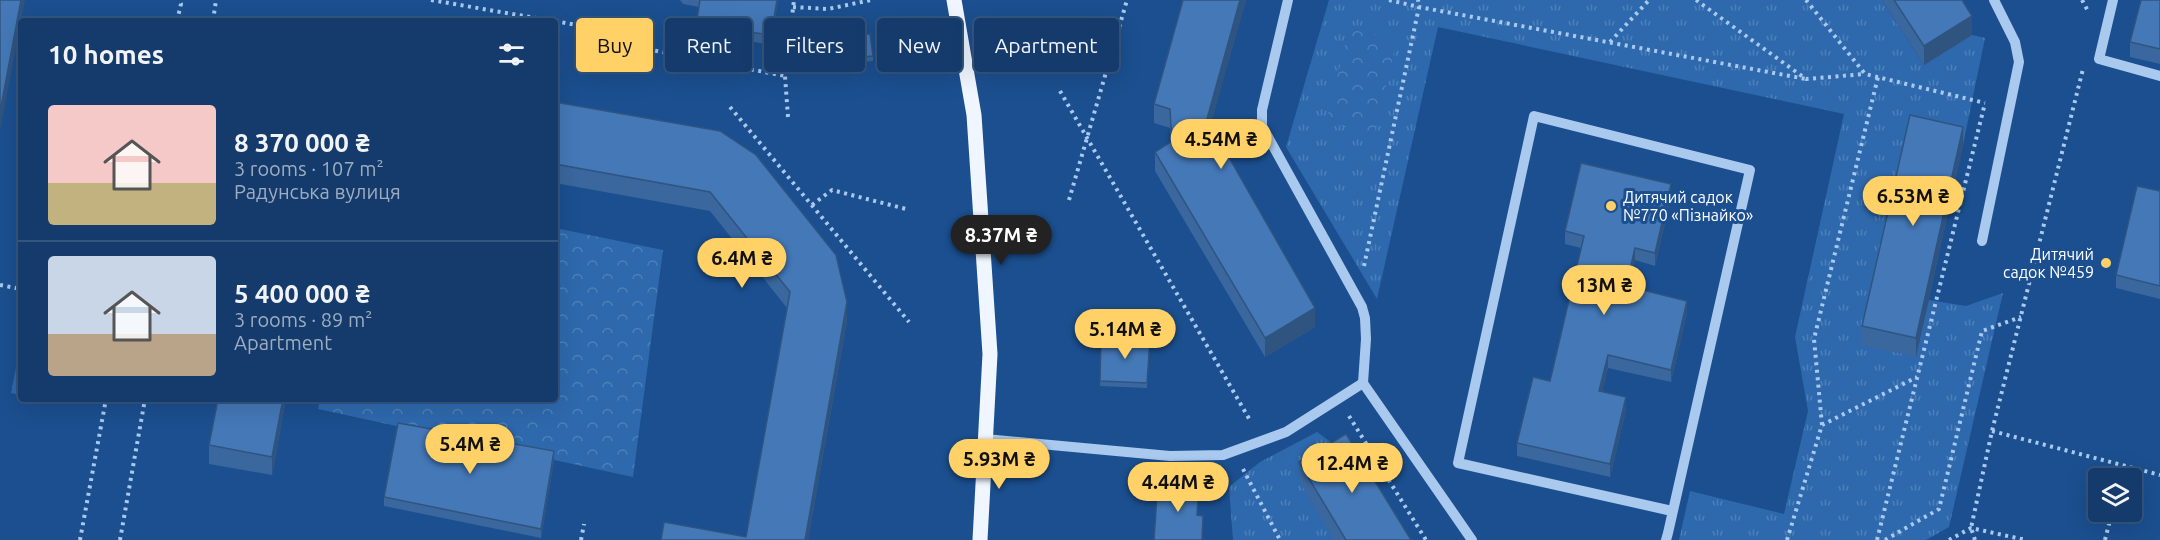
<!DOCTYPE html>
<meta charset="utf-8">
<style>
body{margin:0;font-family:Ubuntu,sans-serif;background:#214673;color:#f1f3f6;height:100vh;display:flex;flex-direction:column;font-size:22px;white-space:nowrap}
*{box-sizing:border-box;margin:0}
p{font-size:20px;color:#9dadc1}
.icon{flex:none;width:33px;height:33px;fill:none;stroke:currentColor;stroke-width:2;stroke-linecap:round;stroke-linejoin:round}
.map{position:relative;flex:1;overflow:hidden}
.panel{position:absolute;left:18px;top:18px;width:540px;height:384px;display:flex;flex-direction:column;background:#143b6b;border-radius:6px;box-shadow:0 6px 24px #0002,0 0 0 2px #33557e}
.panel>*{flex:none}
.hud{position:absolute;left:576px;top:18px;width:570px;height:54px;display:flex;gap:12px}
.tools{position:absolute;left:2088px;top:468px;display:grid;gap:12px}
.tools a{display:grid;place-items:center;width:54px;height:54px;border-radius:6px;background:#143b6b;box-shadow:0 6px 24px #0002,0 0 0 2px #33557e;font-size:30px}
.price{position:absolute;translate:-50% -51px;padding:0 14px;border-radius:21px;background:#ffd166;color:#111;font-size:20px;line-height:39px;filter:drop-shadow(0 2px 3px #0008)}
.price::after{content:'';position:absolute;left:50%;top:36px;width:18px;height:14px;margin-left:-9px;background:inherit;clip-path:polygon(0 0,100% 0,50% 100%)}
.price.selected{background:#222;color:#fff}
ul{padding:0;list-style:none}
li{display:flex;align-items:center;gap:18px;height:150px;padding:0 30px}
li+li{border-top:2px solid #33557e}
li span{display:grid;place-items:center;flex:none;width:168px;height:120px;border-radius:6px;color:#555}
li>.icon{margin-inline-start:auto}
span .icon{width:72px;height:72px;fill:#fffc;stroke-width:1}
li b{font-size:26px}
h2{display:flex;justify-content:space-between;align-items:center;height:72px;padding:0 30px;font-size:26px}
.pill{padding:0 21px;border-radius:6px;background:#143b6b;box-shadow:0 6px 24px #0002,0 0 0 2px #33557e;font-size:21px;line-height:54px}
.pill.selected{background:#ffd166;color:#111}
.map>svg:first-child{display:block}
.grass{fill:url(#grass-tufts)}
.park{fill:url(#park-crowns)}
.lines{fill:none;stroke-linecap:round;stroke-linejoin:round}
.path{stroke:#a9c9ee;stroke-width:4;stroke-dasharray:3 4.5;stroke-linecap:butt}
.minor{stroke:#a9c9ee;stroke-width:10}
.major{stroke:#f0f6ff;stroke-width:15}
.wall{fill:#3a679d}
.shaded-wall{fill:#305480}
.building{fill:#4478b7;stroke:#305480;stroke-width:1.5}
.poi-dot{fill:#ffd166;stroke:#1b4f8f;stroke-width:2}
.labels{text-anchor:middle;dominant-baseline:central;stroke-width:6;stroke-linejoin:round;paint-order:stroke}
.poi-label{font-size:16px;fill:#fff;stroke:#1b4f8f;text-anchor:start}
</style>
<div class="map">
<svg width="2160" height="540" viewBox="0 0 2160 540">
<defs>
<pattern id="grass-tufts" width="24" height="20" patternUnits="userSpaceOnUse" patternTransform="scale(1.5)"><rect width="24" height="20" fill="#2e69ad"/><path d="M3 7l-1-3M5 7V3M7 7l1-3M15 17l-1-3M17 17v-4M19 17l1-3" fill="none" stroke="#4d80b9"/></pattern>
<pattern id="park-crowns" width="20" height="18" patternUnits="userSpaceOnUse" patternTransform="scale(1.5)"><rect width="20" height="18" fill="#2e69ad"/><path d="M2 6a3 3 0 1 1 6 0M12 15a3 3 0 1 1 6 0" fill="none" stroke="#4d80b9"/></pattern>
</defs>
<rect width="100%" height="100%" fill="#1b4f8f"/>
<g class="grass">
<path d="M1329 0H1882L1924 65 1972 35 1985 38 1963 145 1910 134 1915 357 1929 300 1966 306 2003 293 1949 527 1926 540H1679L1690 491 1784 514 1808 411 1795 337 1844 114 1438 27 1377 299 1286 147Z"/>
<path d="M1317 432 1346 453 1334 540H1233L1229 487 1260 462Z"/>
</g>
<g class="park">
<path d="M1349 29 1397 40 1374 134 1326 122Z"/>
<path d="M555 228 663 250 633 477 318 409 320 399H555Z"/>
<path d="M21 343V395L11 393Z"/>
</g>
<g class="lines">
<g class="path">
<path d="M431 0 553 21"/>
<path d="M1389 0 1419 7 1806 79"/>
<path d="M1696 0 1806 79 1865 74"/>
<path d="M1806 0 1865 74 1985 103"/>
<path d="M2082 0 2089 13"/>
<path d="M793 7 828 9 871 0"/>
<path d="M177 21 181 4 178 0"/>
<path d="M213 21 216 0"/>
<path d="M555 21 587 27 636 47 785 76"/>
<path d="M1610 42 1649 0"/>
<path d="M1060 91 1251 422"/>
<path d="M730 107 909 322"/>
<path d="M788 117 785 76 794 0"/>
<path d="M1069 200 1127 0"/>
<path d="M812 205 832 190 906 209"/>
<path d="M1364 266 1419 7 1418 0"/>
<path d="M0 285 21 289"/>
<path d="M1349 416 1426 540"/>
<path d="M1822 425 1814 339 1878 77"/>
<path d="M1992 431 2160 475"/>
<path d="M1243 469 1280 540"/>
<path d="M2120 478 2124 465"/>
<path d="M80 540 106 399"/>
<path d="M120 540 145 399"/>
<path d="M581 540 584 524"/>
<path d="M1787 540 1822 425 1917 377"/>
<path d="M1877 540 1985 103"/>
<path d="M1885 540 1939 509 1982 331 2021 317"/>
<path d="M1949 540 1971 528 2026 540"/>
<path d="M1975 540 1971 528 1992 431 2083 69"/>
<path d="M2105 540 2112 512"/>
</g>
<g class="minor">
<path d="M1288 0 1262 110V126L1362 307 1365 318 1366 339 1363 383 1472 540"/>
<path d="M2113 0 2099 59 2160 76"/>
<path d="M1982 241 2019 62 2015 42 1994 0"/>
<path d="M985 439 1170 456 1223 455 1286 432 1363 383"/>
<path d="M1666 540 1668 533 1750 170 1534 116 1458 463 1672 511"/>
</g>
<path class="major" d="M954 0 974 115 990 354 980 540"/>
</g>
<g class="wall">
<path d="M680 0H778L771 45 749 41 747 51 695 42V33L699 7 683 4Z"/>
<path d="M1183 0H1246L1210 125 1315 327 1265 357 1155 171V152L1171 142 1170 128 1154 123V104Z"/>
<path d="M1882 0H1962L1972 35 1924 65Z"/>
<path d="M2160 0V64L2130 57V42Z"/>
<path d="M837 37 873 56V61L839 64Z"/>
<path d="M555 102 720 131 847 321 808 540H661L746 537 787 308 710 211 555 183Z"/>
<path d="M1963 145 1916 357 1862 345V326Z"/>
<path d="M2160 191V299L2116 288V275Z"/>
<path d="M1671 197 1655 266 1635 260 1628 287 1687 313 1671 382 1608 368 1602 392 1626 410 1610 477 1517 456V443L1550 381 1581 248 1565 244V231Z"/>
<path d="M1101 337 1150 338 1147 388 1100 386Z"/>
<path d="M218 399H286L272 475 209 464V445Z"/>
<path d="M554 460 541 538 384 506V497Z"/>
<path d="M1299 462 1411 540H1334L1299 481Z"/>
</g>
<g class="shaded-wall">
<path d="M21 0H25L0 131V112Z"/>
<path d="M777 0H778L771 45V35Z"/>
<path d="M1240 0H1246L1207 138V119Z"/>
<path d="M1972 16V35L1924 65V46Z"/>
<path d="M1963 127V145L1916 357V338Z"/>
<path d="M1671 184V197L1655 266V253Z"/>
<path d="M1635 248V260L1626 299V286Z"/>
<path d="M1687 301V313L1671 382V370Z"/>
<path d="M847 302V321L808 540H805Z"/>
<path d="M1315 308V327L1265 357V338Z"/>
<path d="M1608 355V368L1599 404V391Z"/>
<path d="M1626 397V410L1610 477V464Z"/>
<path d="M283 399H286L272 475V457Z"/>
<path d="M554 451V460L541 538V529Z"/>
</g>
<g class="building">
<path d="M0 0H21L0 112Z"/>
<path d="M700 0H777L771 35 749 32 747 41 695 33Z"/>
<path d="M1183 0H1240L1207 119 1315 308 1265 338 1155 152 1172 141 1170 109 1154 104Z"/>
<path d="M1894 0H1962L1972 16 1924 46Z"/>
<path d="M2141 0H2160V49L2130 42Z"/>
<path d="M870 34 873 56 839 59 837 37Z"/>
<path d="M555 102 720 131 756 155 836 255 847 302 805 540H661L664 522 746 537 790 292 710 192 555 164Z"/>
<path d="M1910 115 1963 127 1916 338 1862 326Z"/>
<path d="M1581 163 1671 184 1655 253 1635 248 1626 286 1687 301 1671 370 1608 355 1599 391 1626 397 1610 464 1517 443 1533 377 1550 381 1584 236 1565 231Z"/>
<path d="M2137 186 2160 191V286L2116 275Z"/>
<path d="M1101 337 1150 338 1147 383 1100 381Z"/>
<path d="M218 399H283L272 457 209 445Z"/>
<path d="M398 423 554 451 541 529 384 497Z"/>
<path d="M1346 434 1411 540H1346L1299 462Z"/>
<path d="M1158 481 1199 485 1197 515 1203 516 1202 540H1154Z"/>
</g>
<g class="poi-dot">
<circle cx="1611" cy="206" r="6"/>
<circle cx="2106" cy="263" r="6"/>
</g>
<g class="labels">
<g class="poi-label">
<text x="1623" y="197">Дитячий садок<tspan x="1623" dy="18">№770 «Пізнайко»</tspan></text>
<text x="2094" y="254" text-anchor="end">Дитячий<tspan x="2094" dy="18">садок №459</tspan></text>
</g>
</g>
</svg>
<div class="tools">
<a><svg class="icon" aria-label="layers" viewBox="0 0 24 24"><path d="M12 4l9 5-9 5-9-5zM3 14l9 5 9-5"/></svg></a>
</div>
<b class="price" style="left:1221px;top:170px">4.54M ₴</b>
<b class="price" style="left:1913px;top:227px">6.53M ₴</b>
<b class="price selected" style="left:1001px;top:266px">8.37M ₴</b>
<b class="price" style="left:742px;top:289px">6.4M ₴</b>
<b class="price" style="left:1604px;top:316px">13M ₴</b>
<b class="price" style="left:1125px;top:360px">5.14M ₴</b>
<b class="price" style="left:470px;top:475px">5.4M ₴</b>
<b class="price" style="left:999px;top:490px">5.93M ₴</b>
<b class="price" style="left:1352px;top:494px">12.4M ₴</b>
<b class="price" style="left:1178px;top:513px">4.44M ₴</b>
<div class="hud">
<a class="pill selected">Buy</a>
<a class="pill">Rent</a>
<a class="pill">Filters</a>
<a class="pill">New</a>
<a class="pill">Apartment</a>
</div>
<section class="panel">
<h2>10 homes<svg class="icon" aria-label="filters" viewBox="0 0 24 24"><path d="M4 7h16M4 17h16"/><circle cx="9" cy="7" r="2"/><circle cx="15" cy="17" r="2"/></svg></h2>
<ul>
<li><span style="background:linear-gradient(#f6c9c9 65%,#c2b280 0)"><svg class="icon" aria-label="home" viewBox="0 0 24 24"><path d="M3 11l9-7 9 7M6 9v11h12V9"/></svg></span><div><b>8 370 000 ₴</b><p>3 rooms · 107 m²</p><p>Радунська вулиця</p></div></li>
<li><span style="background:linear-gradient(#c9d6e8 65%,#b9a48a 0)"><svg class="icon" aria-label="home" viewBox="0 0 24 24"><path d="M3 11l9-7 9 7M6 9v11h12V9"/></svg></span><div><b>5 400 000 ₴</b><p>3 rooms · 89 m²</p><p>Apartment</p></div></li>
</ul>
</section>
</div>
